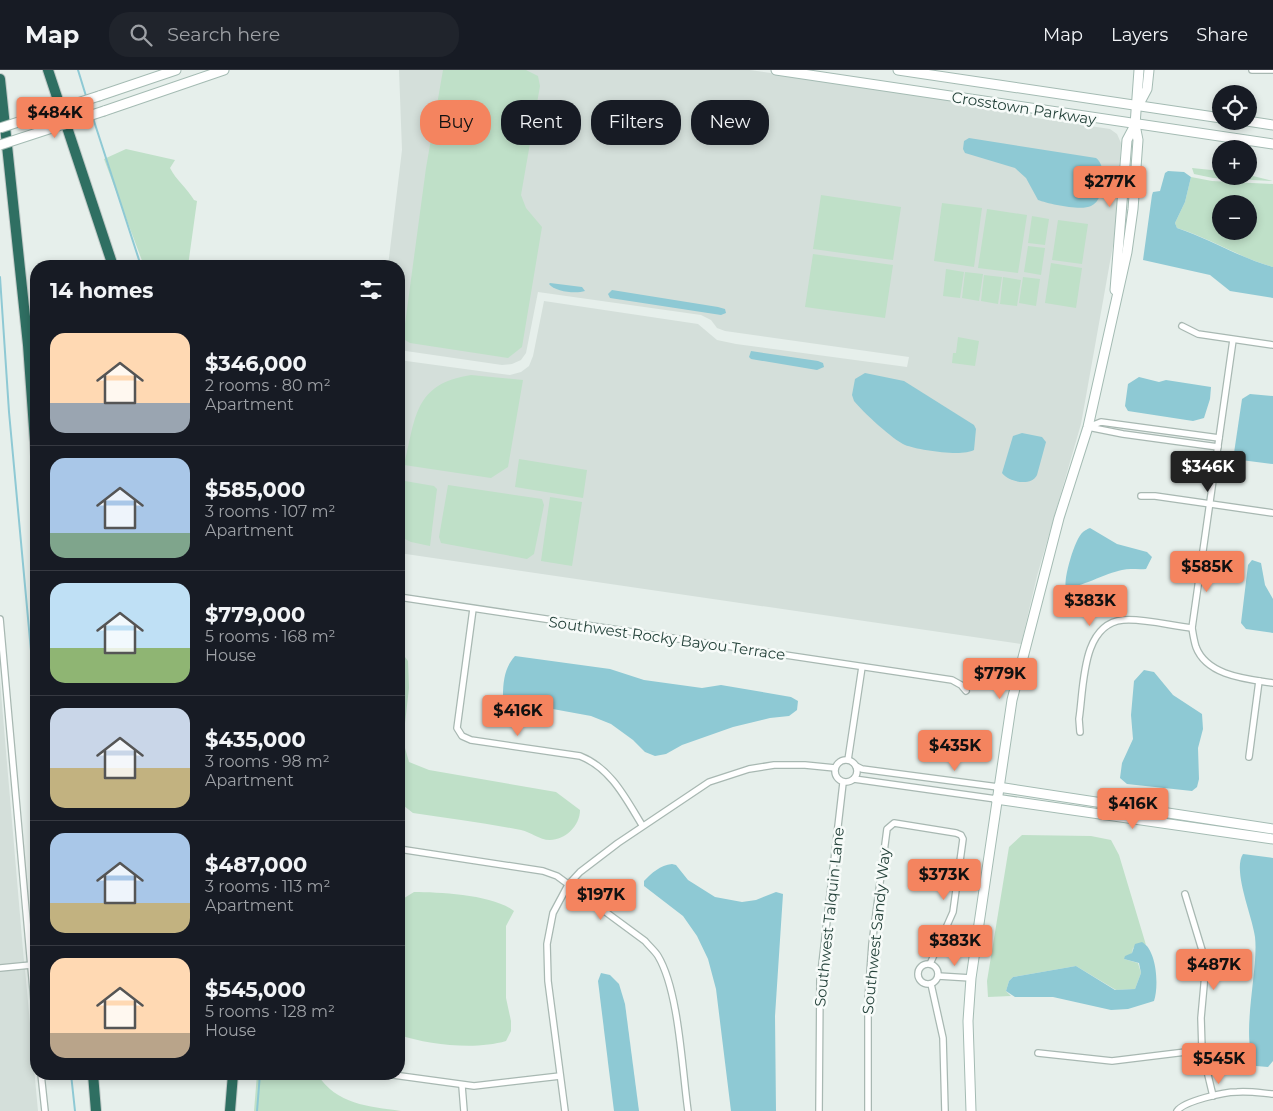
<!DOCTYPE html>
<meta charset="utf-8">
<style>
body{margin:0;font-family:Montserrat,sans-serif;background:#20242c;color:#f1f3f6;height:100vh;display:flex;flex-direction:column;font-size:19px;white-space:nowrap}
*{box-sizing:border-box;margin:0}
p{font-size:16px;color:#9ea1a6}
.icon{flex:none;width:28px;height:28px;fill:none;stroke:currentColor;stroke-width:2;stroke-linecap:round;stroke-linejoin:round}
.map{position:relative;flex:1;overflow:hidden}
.drawer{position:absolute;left:30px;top:190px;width:375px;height:820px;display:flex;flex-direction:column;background:#171b24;border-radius:20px;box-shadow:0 2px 8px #0003}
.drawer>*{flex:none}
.guide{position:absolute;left:420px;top:30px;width:475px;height:45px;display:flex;gap:10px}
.controls{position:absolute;left:1212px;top:15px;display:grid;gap:10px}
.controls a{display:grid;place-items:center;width:45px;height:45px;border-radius:50%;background:#171b24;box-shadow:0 2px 8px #0003;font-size:25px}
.price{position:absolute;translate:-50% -42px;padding:0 11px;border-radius:5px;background:#f4845f;color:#111;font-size:16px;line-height:32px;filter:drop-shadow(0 1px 2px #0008)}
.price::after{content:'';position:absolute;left:50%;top:30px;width:15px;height:11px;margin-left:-8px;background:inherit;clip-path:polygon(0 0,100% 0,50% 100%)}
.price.active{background:#222;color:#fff}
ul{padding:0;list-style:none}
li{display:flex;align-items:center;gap:15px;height:125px;padding:0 20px}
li+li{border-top:1px solid #363941}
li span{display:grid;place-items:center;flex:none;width:140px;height:100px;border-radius:15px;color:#555}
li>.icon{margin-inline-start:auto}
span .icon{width:60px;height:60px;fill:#fffc;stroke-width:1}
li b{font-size:21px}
h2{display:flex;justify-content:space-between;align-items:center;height:60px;padding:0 20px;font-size:21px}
.tag{padding:0 18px;border-radius:20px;background:#171b24;box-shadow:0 2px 8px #0003;font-size:18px;line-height:45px}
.tag.active{background:#f4845f;color:#111}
header{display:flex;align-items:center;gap:30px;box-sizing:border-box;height:70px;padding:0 25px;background:#171b24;border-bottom:1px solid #363941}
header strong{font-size:24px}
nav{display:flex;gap:28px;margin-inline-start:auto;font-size:18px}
.search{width:350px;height:45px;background:#20242c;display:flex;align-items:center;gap:12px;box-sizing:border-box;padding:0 18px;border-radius:20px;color:#9ea1a6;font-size:19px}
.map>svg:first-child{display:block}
.built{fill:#d4dfda}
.green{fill:#bfe0c8;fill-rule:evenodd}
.water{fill:#8ec9d4}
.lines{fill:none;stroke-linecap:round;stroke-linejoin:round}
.stream{stroke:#8ec9d4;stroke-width:2}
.street-casing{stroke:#a8b8b2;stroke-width:8}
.secondary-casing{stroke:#a4bbb3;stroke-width:11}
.highway-casing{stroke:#c2cac8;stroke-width:12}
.street{stroke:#fff;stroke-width:5.5}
.secondary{stroke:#fff;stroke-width:9}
.highway{stroke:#2f6f62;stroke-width:10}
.secondary-bridge-casing{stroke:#a4bbb3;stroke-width:11;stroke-linecap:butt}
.secondary-bridge{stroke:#fff;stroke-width:9}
.labels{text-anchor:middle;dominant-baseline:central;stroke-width:5;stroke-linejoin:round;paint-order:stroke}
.street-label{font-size:15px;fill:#24423a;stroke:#f7fbf9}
</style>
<header>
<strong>Map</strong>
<div class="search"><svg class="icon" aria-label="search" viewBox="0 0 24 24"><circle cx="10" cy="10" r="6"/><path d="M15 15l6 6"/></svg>Search here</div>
<nav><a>Map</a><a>Layers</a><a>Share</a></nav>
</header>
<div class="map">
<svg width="1273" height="1041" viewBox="0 0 1273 1041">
<rect width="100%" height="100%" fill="#e6efeb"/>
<g class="built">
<path d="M399 0H750L1025 41 1036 48 1110 59 1117 64 1121 73 1115 164 1081 354 1037 506 1021 574 399 483V290L494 303 510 305 521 302 529 296 533 286 544 231 698 254 717 270 736 274 907 297 909 287 725 261 717 258 711 250 701 245 538 222 526 283 521 290 512 294 502 295 399 280V196H388L402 80Z"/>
<path d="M0 611 24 892 0 895Z"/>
<path d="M25 899 38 1041H0V901Z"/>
</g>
<g class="green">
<path d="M443 0H526L538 6 540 16 521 125 526 138 542 157 522 277 508 288 410 273 405 270V254L426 98Z"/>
<path d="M126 79 175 90 170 98C176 110 187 118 194 130L197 131 188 196H144L104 89Z"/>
<path d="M1192 98 1221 101V106L1249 105 1273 111 1213 108 1194 104Z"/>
<path d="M1191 107 1212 111 1273 114V197C1240 188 1210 168 1177 158L1175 153 1185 132ZM1221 134H1249V161H1221Z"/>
<path d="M821 125 901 137 893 190 813 179Z"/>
<path d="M942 133 982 138 974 197 934 191Z"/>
<path d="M987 139 1027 145 1018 203 978 198Z"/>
<path d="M1032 146 1049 149 1045 175 1028 173Z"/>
<path d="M1058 150 1088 154 1082 194 1052 190Z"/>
<path d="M1028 176 1045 178 1041 205 1024 202Z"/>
<path d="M813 184 893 195 885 248 805 237Z"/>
<path d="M1051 193 1082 198 1076 238 1045 233Z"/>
<path d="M946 199 964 202 960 228 943 226Z"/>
<path d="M965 202 983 204 979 231 962 228Z"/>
<path d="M984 205 1002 207 998 234 981 231Z"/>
<path d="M1003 207 1021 210 1017 236 1000 234Z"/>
<path d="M1023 207 1040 209 1036 236 1019 233Z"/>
<path d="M958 267 979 271 975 296 952 293 953 283H956Z"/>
<path d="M471 305 523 310 508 397 491 408 404 395C416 348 413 314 471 305Z"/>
<path d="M519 389 587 400 583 428 515 417Z"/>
<path d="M399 410 434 416 437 419 430 476 411 472 399 466Z"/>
<path d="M448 415 542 429 544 435 534 484 527 489 441 473 439 467Z"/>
<path d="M550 427 582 432 572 496 541 491Z"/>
<path d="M399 579 408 591 409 618 403 671 409 692 429 700 556 722 580 740C580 756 565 770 550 770 539 770 531 762 521 760 485 753 448 748 413 743L404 736 399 737Z"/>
<path d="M1022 765 1091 766 1111 770 1119 785 1146 875 1143 873 1133 878 1132 883 1124 889 1138 893 1141 903 1135 919 1116 920 1076 896 1013 907 1009 911 1006 921 1011 926 988 927 987 911 1009 777Z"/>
<path d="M414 822C440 822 494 825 514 841L506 856V928L511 951V961L506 971C476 980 429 975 399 965V840L401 830Z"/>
<path d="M257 1004H317C337 1035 368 1036 401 1041H254Z"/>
</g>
<g class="water">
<path d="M969 68 1096 88C1108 97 1105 130 1091 136 1081 141 1049 134 1038 130L1026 108 1015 98 965 83 963 79 964 71Z"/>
<path d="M1168 101 1184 102 1191 107 1185 132 1175 153 1177 158C1210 169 1240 188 1273 197V228L1230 221 1210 205 1143 190 1152 125 1153 122 1160 121 1165 103Z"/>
<path d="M550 213 582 217 585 221C576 224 555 222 549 214Z"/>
<path d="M612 220 718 237 725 239 726 243 721 245 610 228 608 224Z"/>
<path d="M751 281 818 291 823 293 824 297 817 300 751 289 749 287Z"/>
<path d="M865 303 904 311 974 355 976 359 974 380C962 387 918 380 905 375 893 370 862 341 854 331L852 325 855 309Z"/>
<path d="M1139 307 1159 312 1166 310 1211 317 1210 329 1204 348 1193 351 1128 341 1125 336 1128 314Z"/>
<path d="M1250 324 1273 326V394L1241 390 1234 383 1242 329Z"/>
<path d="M1022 363 1042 367 1046 372 1037 405C1031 417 1009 412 1002 403L1013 366Z"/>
<path d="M1090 458 1117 474 1147 482 1152 487 1146 499C1138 500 1130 498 1122 500 1106 503 1079 518 1066 518 1063 509 1075 468 1083 462 1084 461 1089 458 1090 458Z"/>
<path d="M1252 490 1261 493 1265 515 1273 529V563L1246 559 1241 553 1248 495Z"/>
<path d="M515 586 610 599 644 610 702 618 721 615 791 627 798 631 797 640 789 646 770 648 733 657 682 675 666 684 655 686 645 682 633 670 611 654 591 646 509 631 503 626C503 611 505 597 515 586Z"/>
<path d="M1144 600 1154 602 1173 625 1202 644 1203 659 1198 678 1199 709 1197 717 1192 721 1127 714 1120 708 1122 693 1133 669 1131 645 1134 611Z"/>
<path d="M1243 784 1273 788V991L1268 997 1256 996C1239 970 1259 900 1255 867 1253 848 1232 800 1243 784Z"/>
<path d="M672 794 676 795 688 810 715 827 742 832 756 830 776 822 783 824 775 946 776 1041H731L716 919 708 889 697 866 683 846 644 816V811C652 803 660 795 672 794Z"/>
<path d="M1142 872C1157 880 1159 916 1154 931L1128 939 1111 940 1053 927H1015L1006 921 1009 911 1013 907 1076 896 1115 920 1135 919 1141 903 1139 893 1124 889 1125 886 1132 883 1135 874Z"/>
<path d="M601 903 610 905 619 914 625 934 639 1041H614L598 911Z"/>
</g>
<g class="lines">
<g class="stream">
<path d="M78 0 86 26"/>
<path d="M89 33 92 43"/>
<path d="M93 48 141 196"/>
<path d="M142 194 153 191 269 196"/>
<path d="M399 198H400"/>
<path d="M0 207 9 342 36 635"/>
<path d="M71 1004 75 1041"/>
<path d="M257 1041 260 1004"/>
</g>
<defs>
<g id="street">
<path d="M1252 0H1272"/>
<path d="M1182 256 1198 264 1273 275"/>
<path d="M1233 270 1192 558C1193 564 1194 571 1196 577 1207 606 1247 609 1273 613"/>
<path d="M1088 357 1101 352 1219 368"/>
<path d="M1088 357 1123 364 1218 377"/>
<path d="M1141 426H1155L1273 443"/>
<path d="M399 527 952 610 961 615 966 621"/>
<path d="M473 539 457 658 462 666 471 670 580 686C611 698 626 729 642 755"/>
<path d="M0 549 36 953"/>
<path d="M1080 662 1079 649C1084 618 1081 554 1123 550 1143 548 1172 556 1192 558"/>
<path d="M1249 687 1259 611"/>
<circle cx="846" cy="701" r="11"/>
<path d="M848 690 862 597"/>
<path d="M856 696 862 699 998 717"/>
<path d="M854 709 996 729"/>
<path d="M399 779 543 801 557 806 645 871C649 876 655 881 658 886 679 921 682 999 688 1041"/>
<path d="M1185 824 1202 880 1205 904 1201 948 1202 980 1213 1026"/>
<circle cx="928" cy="904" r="10"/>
<path d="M0 898 31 895"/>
<path d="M938 906 971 908"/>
<path d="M931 914 943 968 945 1041"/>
<path d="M1038 983 1112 991 1202 980"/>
<path d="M41 1004 45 1041"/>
<path d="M386 1004 474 1016 560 1006"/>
<path d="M462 1016 464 1041"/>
<path d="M565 1041 548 911 547 874 553 843 568 815 580 802 618 773 709 712 749 699 774 695H805L835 698"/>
<path d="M819 1041 820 911 843 713"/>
<path d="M868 1041V930L872 874 887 759 894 753 956 763 961 765 963 769 953 842 930 894"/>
<path d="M1177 1041C1184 1031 1224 1022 1237 1022 1249 1021 1261 1023 1273 1024"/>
</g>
<g id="secondary">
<path d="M776 0 1273 74"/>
<path d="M898 0 1221 48"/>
<path d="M99 26 176 0"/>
<path d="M1138 36 1147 19 1149 0"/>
<path d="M104 41 224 0"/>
<path d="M1247 51 1273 55"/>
<path d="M1115 220 1127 70 1135 55"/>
<path d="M998 717 1273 759"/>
<path d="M996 729 1273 769"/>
<path d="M971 1041 968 951 971 908 1012 630 1059 448 1088 357 1127 182 1133 139 1138 70 1135 55 1139 0"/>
</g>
<g id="highway">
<path d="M48 0 113 196"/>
<path d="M0 9 28 275 36 386"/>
<path d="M93 1004 96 1041"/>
<path d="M230 1041 233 1004"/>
</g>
</defs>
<use href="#street" class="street-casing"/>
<use href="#secondary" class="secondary-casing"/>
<use href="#highway" class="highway-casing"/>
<use href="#street" class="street"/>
<use href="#secondary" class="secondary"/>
<use href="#highway" class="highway"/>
<defs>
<g id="secondary-bridge">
<path d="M0 58 99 26"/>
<path d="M0 75 104 41"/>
</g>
</defs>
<use href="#secondary-bridge" class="secondary-bridge-casing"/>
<use href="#secondary-bridge" class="secondary-bridge"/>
</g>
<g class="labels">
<g class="street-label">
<text transform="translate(1024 38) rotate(9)">Crosstown Parkway</text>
<text transform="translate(667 568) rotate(8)">Southwest Rocky Bayou Terrace</text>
<text transform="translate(829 847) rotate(-84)">Southwest Talquin Lane</text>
<text transform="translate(876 861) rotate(-84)">Southwest Sandy Way</text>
</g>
</g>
</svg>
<div class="controls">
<a><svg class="icon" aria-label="locate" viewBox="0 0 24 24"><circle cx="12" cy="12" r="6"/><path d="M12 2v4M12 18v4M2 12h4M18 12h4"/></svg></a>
<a>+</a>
<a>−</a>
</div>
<b class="price" style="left:55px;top:69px">$484K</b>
<b class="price" style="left:1110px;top:138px">$277K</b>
<b class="price active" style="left:1208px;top:423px">$346K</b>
<b class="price" style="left:1207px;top:523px">$585K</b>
<b class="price" style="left:1090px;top:557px">$383K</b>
<b class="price" style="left:1000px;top:630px">$779K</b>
<b class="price" style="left:518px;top:667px">$416K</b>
<b class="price" style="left:955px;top:702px">$435K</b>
<b class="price" style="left:1133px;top:760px">$416K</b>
<b class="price" style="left:944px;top:831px">$373K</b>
<b class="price" style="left:601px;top:851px">$197K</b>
<b class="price" style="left:955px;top:897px">$383K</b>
<b class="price" style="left:1214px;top:921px">$487K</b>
<b class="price" style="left:1219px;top:1015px">$545K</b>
<div class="guide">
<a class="tag active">Buy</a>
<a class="tag">Rent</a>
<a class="tag">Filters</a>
<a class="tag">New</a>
</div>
<section class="drawer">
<h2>14 homes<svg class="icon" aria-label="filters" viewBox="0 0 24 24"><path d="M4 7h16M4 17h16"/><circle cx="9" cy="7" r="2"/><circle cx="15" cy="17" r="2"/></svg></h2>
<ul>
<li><span style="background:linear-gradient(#ffd9b3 70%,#9aa5b1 0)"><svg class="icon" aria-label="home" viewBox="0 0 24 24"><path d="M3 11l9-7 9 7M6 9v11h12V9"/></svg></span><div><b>$346,000</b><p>2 rooms · 80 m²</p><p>Apartment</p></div></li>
<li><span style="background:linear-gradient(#a9c7e8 75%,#7fa58c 0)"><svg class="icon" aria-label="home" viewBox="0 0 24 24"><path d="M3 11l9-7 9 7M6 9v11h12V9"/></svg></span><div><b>$585,000</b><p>3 rooms · 107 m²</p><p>Apartment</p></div></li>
<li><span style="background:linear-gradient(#bfe0f5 65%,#8fb573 0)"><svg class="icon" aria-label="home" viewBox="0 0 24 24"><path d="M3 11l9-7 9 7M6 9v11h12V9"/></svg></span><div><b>$779,000</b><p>5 rooms · 168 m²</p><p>House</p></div></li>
<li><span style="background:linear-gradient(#c9d6e8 60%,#c2b280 0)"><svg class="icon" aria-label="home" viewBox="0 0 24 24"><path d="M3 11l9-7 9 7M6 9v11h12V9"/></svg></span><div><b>$435,000</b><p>3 rooms · 98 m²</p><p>Apartment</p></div></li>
<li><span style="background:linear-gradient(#a9c7e8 70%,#c2b280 0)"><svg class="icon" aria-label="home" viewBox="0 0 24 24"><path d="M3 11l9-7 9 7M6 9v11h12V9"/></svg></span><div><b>$487,000</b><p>3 rooms · 113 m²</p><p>Apartment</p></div></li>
<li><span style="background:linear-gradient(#ffd9b3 75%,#b9a48a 0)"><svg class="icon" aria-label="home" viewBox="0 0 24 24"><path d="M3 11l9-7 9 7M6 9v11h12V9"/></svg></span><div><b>$545,000</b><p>5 rooms · 128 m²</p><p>House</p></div></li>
</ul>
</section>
</div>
